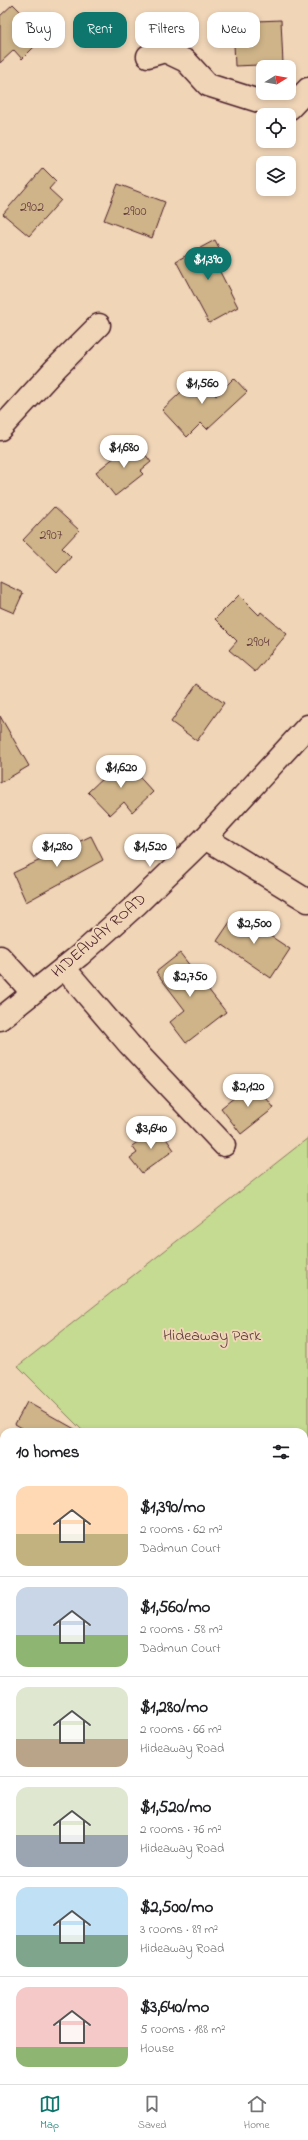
<!DOCTYPE html>
<meta charset="utf-8">
<style>
body{margin:0;font-family:"Indie Flower",sans-serif;background:#f6f6f6;color:#202124;height:100vh;display:flex;flex-direction:column;font-size:15px;white-space:nowrap}
*{box-sizing:border-box;margin:0}
p{font-size:13px;color:#757577}
.icon{flex:none;width:22px;height:22px;fill:none;stroke:currentColor;stroke-width:2;stroke-linecap:round;stroke-linejoin:round}
.map{position:relative;flex:1;overflow:hidden}
.details{position:absolute;left:0px;top:1428px;width:308px;height:656px;display:flex;flex-direction:column;background:#fff;border-radius:12px 12px 0 0;box-shadow:0 2px 6px #0003}
.details>*{flex:none}
.banner{position:absolute;left:12px;top:12px;width:284px;height:36px;display:flex;gap:8px}
.needle{width:26px;rotate:79deg}
.buttons{position:absolute;left:256px;top:60px;display:grid;gap:8px}
.buttons a{display:grid;place-items:center;width:40px;height:40px;border-radius:8px;background:#fff;box-shadow:0 2px 6px #0003;font-size:20px}
.price{position:absolute;translate:-50% -34px;padding:0 9px;border-radius:14px;background:#fff;color:#222;font-size:13px;line-height:26px;filter:drop-shadow(0 1px 2px #0008)}
.price::after{content:'';position:absolute;left:50%;top:24px;width:12px;height:9px;margin-left:-6px;background:inherit;clip-path:polygon(0 0,100% 0,50% 100%)}
.price.current{background:#0f766e;color:#fff}
ul{padding:0;list-style:none}
li{display:flex;align-items:center;gap:12px;height:100px;padding:0 16px}
li+li{border-top:1px solid #e0e0e0}
li span{display:grid;place-items:center;flex:none;width:112px;height:80px;border-radius:12px;color:#555}
li>.icon{margin-inline-start:auto}
span .icon{width:48px;height:48px;fill:#fffc;stroke-width:1}
li b{font-size:17px}
h2{display:flex;justify-content:space-between;align-items:center;height:48px;padding:0 16px;font-size:17px}
.pill{padding:0 14px;border-radius:12px;background:#fff;box-shadow:0 2px 6px #0003;font-size:14px;line-height:36px}
.pill.current{background:#0f766e;color:#fff}
.tab-bar{display:flex;justify-content:space-around;align-items:center;height:56px;border-top:1px solid #e0e0e0;background:#fff;font-size:11px;color:#757577}
.tab-bar a{display:grid;justify-items:center;gap:2px}
.tab-bar .current{color:#0f766e}
.map>svg:first-child{display:block}
.green{fill:#c5db91;stroke:#887d5e}
.lines{fill:none;stroke-linecap:round;stroke-linejoin:round}
.stream{stroke:#71899f;stroke-width:6}
.building{fill:#cfb489;stroke:#4a1f2b}
.minor-casing{stroke:#4a1f2b;stroke-width:25}
.path{stroke:#4a1f2b;stroke-width:2.5;stroke-dasharray:4 3;stroke-linecap:butt}
.minor{stroke:#f0d5b7;stroke-width:22}
.labels{text-anchor:middle;dominant-baseline:central;stroke-width:4;stroke-linejoin:round;paint-order:stroke}
.number-label{font-size:14px;fill:#6b4442}
.street-label{font-size:16px;fill:#4a1f2b;stroke:#f0d5b7}
.park-label{font-size:16px;fill:#5c3b3a;stroke:#f0d5b7}
</style>
<div class="map">
<svg width="308" height="2084" viewBox="0 0 308 2084">
<rect width="100%" height="100%" fill="#f0d5b7"/>
<filter id="ink" filterUnits="userSpaceOnUse"><feTurbulence type="fractalNoise" baseFrequency=".025" numOctaves="2"/><feDisplacementMap in="SourceGraphic" scale="8" xChannelSelector="R" yChannelSelector="G"/><feConvolveMatrix kernelMatrix="1 2 1 2 8 2 1 2 1" color-interpolation-filters="sRGB"/></filter>
<g filter="url(#ink)">
<g class="green">
<path d="M308 1138V1571L304 1573V1432H84L18 1366Z"/>
<path d="M308 1727V1831L304 1830V1730Z"/>
<path d="M0 1738 4 1739V2080H304V1853L308 1854V2084H0Z"/>
</g>
<g class="lines">
<g class="stream">
<path d="M304 1760 308 1758"/>
<path d="M0 1844H4"/>
<path d="M257 2080 258 2084"/>
</g>
</g>
<g class="building">
<path d="M13 4 45 36 22 59 14 50 0 63V16Z"/>
<path d="M281 20 283 64 235 66 233 22Z"/>
<path d="M43 168 56 181 49 189 61 200 29 236 3 214Z"/>
<path d="M118 184 165 202 152 238 104 220Z"/>
<path d="M215 240 227 263 218 268 238 307 209 323 176 261Z"/>
<path d="M198 376 216 396 234 378 247 392 207 429 201 423 187 437 162 410Z"/>
<path d="M135 441 151 462 140 471 143 474 115 496 96 472Z"/>
<path d="M54 507 79 530 62 548 71 557 57 573 23 540Z"/>
<path d="M0 582 23 593 14 613 0 607Z"/>
<path d="M239 595 259 615 261 612 287 634 255 672 229 650 237 641 215 619Z"/>
<path d="M197 684 224 703 197 741 171 722Z"/>
<path d="M0 716 29 766 0 783Z"/>
<path d="M123 759 153 792 132 812 124 802 110 815 88 792Z"/>
<path d="M91 836 103 860 26 902 13 873Z"/>
<path d="M236 913 290 949 271 978 217 941Z"/>
<path d="M180 953 226 1012 186 1043 170 1022 185 1010 156 972Z"/>
<path d="M254 1082 274 1108 241 1134 221 1108Z"/>
<path d="M158 1127 174 1150 142 1173 130 1158 137 1153 132 1146Z"/>
<path d="M27 1402 80 1432H29L15 1424Z"/>
</g>
<g class="lines">
<defs>
<g id="minor">
<path d="M148 56 165 51 186 61 208 85 262 102 290 108 308 89"/>
<path d="M0 429 56 368 99 325"/>
<path d="M205 838 308 901"/>
<path d="M0 957 32 992"/>
<path d="M64 968 129 1044 224 1145"/>
<path d="M0 1019 80 955 136 905 205 838 308 726"/>
<path d="M304 1603 308 1601"/>
<path d="M1 1721 4 1718"/>
<path d="M304 1838 308 1840"/>
</g>
</defs>
<use href="#minor" class="minor-casing"/>
<g class="path">
<path d="M0 1974 4 1988"/>
<path d="M19 2084V2080"/>
</g>
<use href="#minor" class="minor"/>
</g>
</g>
<g class="labels">
<g class="number-label">
<text x="32" y="207">2902</text>
<text x="135" y="211">2900</text>
<text x="51" y="535">2907</text>
<text x="258" y="642">2904</text>
</g>
<g class="street-label">
<text transform="translate(99 936) rotate(-41)">HIDEAWAY ROAD</text>
</g>
<g class="park-label">
<text x="212" y="1336">Hideaway Park</text>
</g>
</g>
</svg>
<div class="buttons">
<a><svg class="needle" viewBox="-14 -14 28 28"><path d="M0-13l5 13h-10z" fill="#e53935"/><path d="M0 13l5-13h-10z" fill="#757577"/></svg></a>
<a><svg class="icon" aria-label="locate" viewBox="0 0 24 24"><circle cx="12" cy="12" r="6"/><path d="M12 2v4M12 18v4M2 12h4M18 12h4"/></svg></a>
<a><svg class="icon" aria-label="layers" viewBox="0 0 24 24"><path d="M12 4l9 5-9 5-9-5zM3 14l9 5 9-5"/></svg></a>
</div>
<b class="price current" style="left:208px;top:281px">$1,390</b>
<b class="price" style="left:202px;top:405px">$1,560</b>
<b class="price" style="left:124px;top:469px">$1,680</b>
<b class="price" style="left:121px;top:789px">$1,620</b>
<b class="price" style="left:57px;top:868px">$1,280</b>
<b class="price" style="left:150px;top:868px">$1,520</b>
<b class="price" style="left:254px;top:945px">$2,500</b>
<b class="price" style="left:190px;top:998px">$2,750</b>
<b class="price" style="left:248px;top:1108px">$2,120</b>
<b class="price" style="left:151px;top:1150px">$3,640</b>
<div class="banner">
<a class="pill">Buy</a>
<a class="pill current">Rent</a>
<a class="pill">Filters</a>
<a class="pill">New</a>
</div>
<section class="details">
<h2>10 homes<svg class="icon" aria-label="filters" viewBox="0 0 24 24"><path d="M4 7h16M4 17h16"/><circle cx="9" cy="7" r="2"/><circle cx="15" cy="17" r="2"/></svg></h2>
<ul>
<li><span style="background:linear-gradient(#ffd9b3 60%,#c2b280 0)"><svg class="icon" aria-label="home" viewBox="0 0 24 24"><path d="M3 11l9-7 9 7M6 9v11h12V9"/></svg></span><div><b>$1,390/mo</b><p>2 rooms · 62 m²</p><p>Dadmun Court</p></div></li>
<li><span style="background:linear-gradient(#c9d6e8 60%,#8fb573 0)"><svg class="icon" aria-label="home" viewBox="0 0 24 24"><path d="M3 11l9-7 9 7M6 9v11h12V9"/></svg></span><div><b>$1,560/mo</b><p>2 rooms · 58 m²</p><p>Dadmun Court</p></div></li>
<li><span style="background:linear-gradient(#dfe7d0 65%,#b9a48a 0)"><svg class="icon" aria-label="home" viewBox="0 0 24 24"><path d="M3 11l9-7 9 7M6 9v11h12V9"/></svg></span><div><b>$1,280/mo</b><p>2 rooms · 66 m²</p><p>Hideaway Road</p></div></li>
<li><span style="background:linear-gradient(#dfe7d0 60%,#9aa5b1 0)"><svg class="icon" aria-label="home" viewBox="0 0 24 24"><path d="M3 11l9-7 9 7M6 9v11h12V9"/></svg></span><div><b>$1,520/mo</b><p>2 rooms · 76 m²</p><p>Hideaway Road</p></div></li>
<li><span style="background:linear-gradient(#bfe0f5 60%,#7fa58c 0)"><svg class="icon" aria-label="home" viewBox="0 0 24 24"><path d="M3 11l9-7 9 7M6 9v11h12V9"/></svg></span><div><b>$2,500/mo</b><p>3 rooms · 89 m²</p><p>Hideaway Road</p></div></li>
<li><span style="background:linear-gradient(#f6c9c9 75%,#8fb573 0)"><svg class="icon" aria-label="home" viewBox="0 0 24 24"><path d="M3 11l9-7 9 7M6 9v11h12V9"/></svg></span><div><b>$3,640/mo</b><p>5 rooms · 188 m²</p><p>House</p></div></li>
</ul>
</section>
</div>
<nav class="tab-bar">
<a class="current"><svg class="icon" aria-label="map" viewBox="0 0 24 24"><path d="M3 6l6-2 6 2 6-2v14l-6 2-6-2-6 2zM9 4v14M15 6v14"/></svg>Map</a>
<a><svg class="icon" aria-label="saved" viewBox="0 0 24 24"><path d="M7 4h10v16l-5-4-5 4z"/></svg>Saved</a>
<a><svg class="icon" aria-label="home" viewBox="0 0 24 24"><path d="M3 11l9-7 9 7M6 9v11h12V9"/></svg>Home</a>
</nav>
